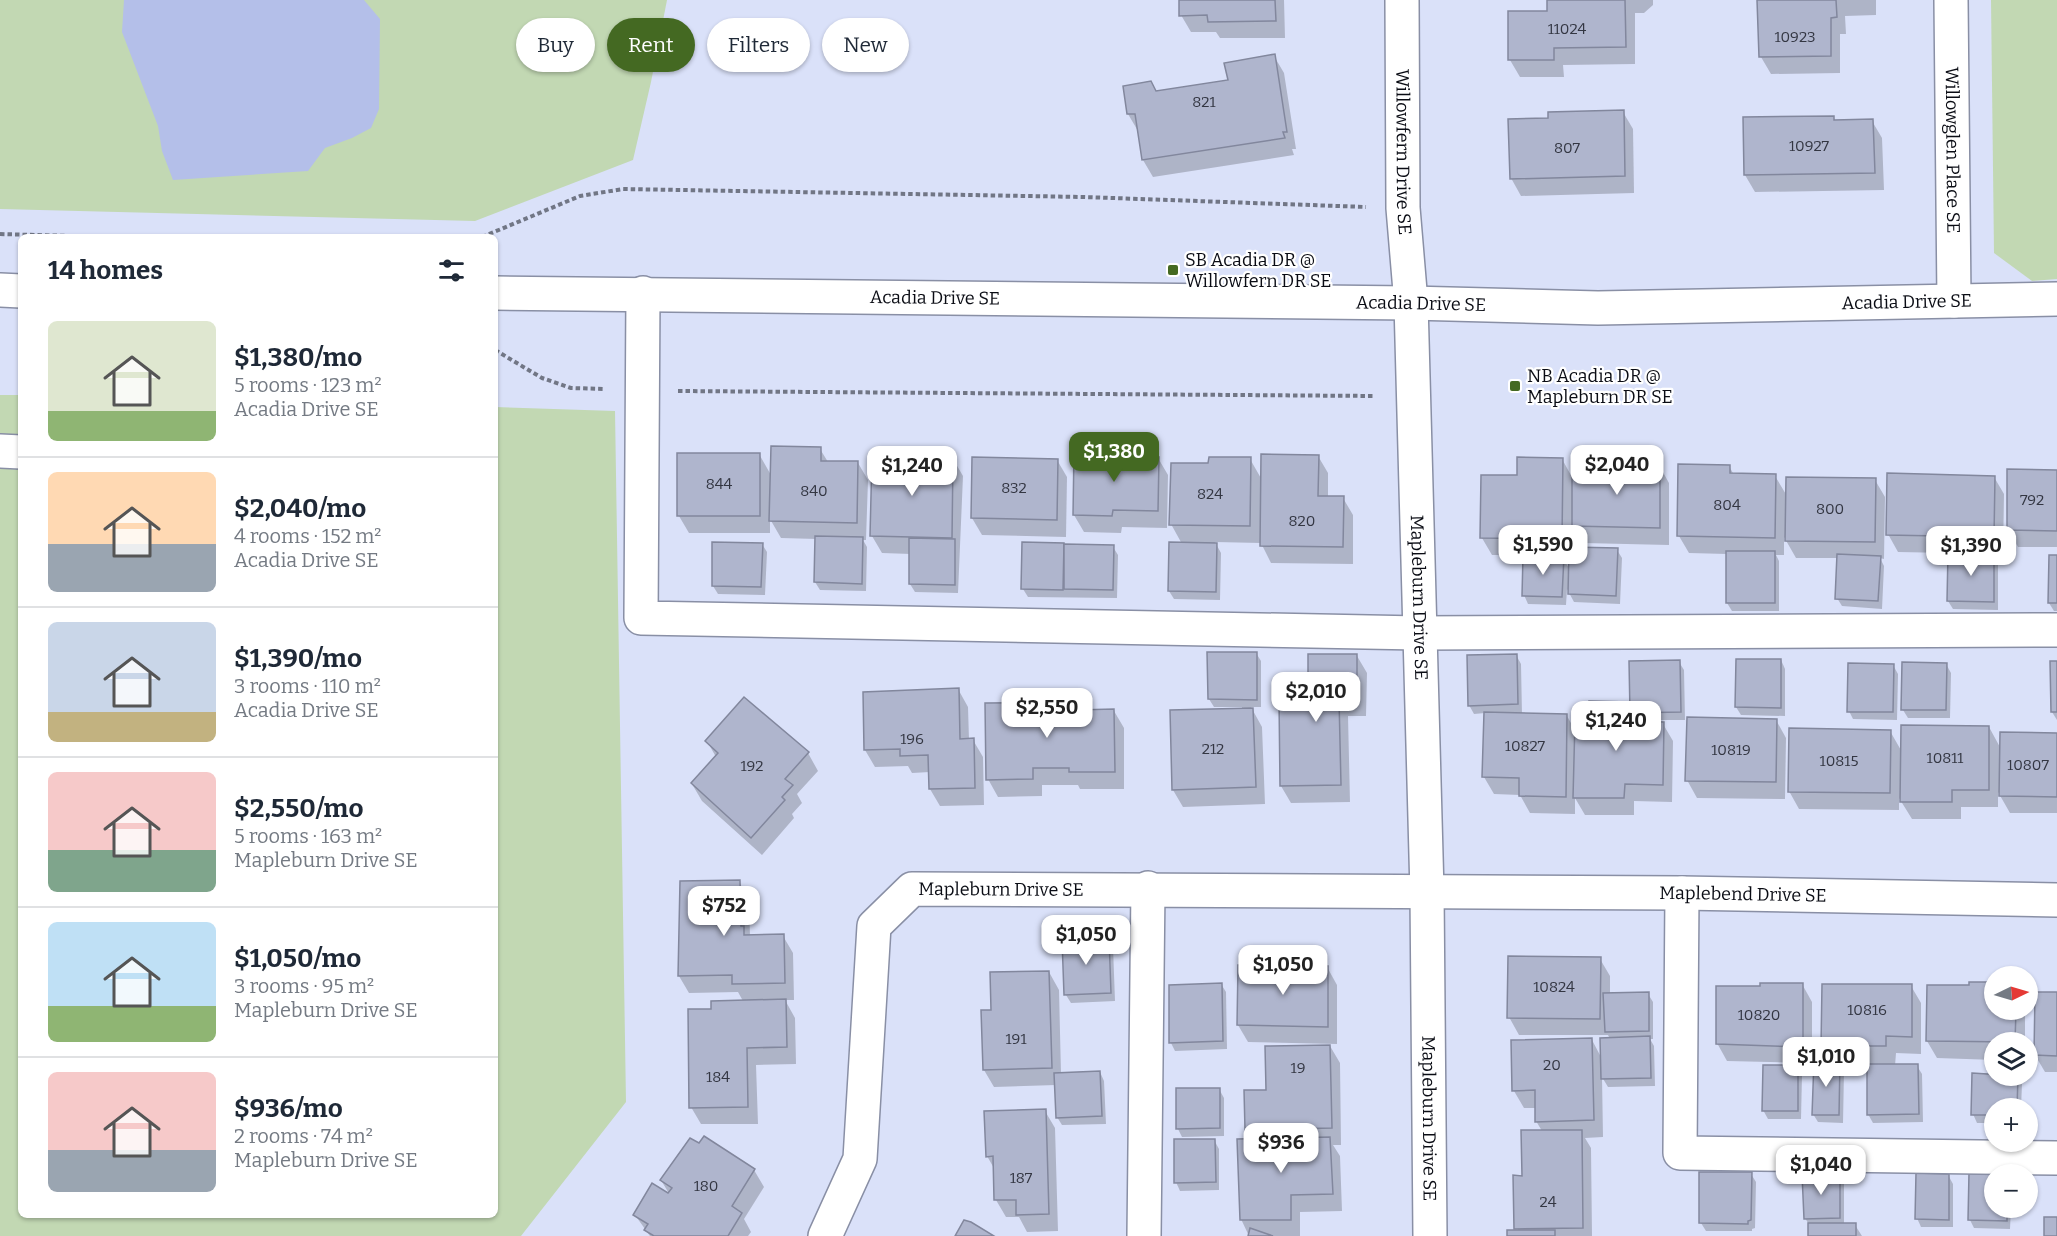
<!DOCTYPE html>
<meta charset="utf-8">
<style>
body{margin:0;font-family:Bitter,serif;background:#f2f2f3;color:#1f2937;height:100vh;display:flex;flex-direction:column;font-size:22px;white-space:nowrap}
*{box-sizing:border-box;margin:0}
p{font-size:20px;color:#747a83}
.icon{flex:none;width:33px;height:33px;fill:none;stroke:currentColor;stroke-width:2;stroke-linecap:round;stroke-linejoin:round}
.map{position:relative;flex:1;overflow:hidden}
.details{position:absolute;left:18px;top:234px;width:480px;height:984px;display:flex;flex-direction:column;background:#fff;border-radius:9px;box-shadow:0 2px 4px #0004}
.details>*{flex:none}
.banner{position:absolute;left:516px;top:18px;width:570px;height:54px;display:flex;gap:12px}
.needle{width:39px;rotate:85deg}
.controls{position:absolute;left:1984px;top:966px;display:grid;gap:12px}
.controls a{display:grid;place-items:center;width:54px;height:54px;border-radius:50%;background:#fff;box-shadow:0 2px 4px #0004;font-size:30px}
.price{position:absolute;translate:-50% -51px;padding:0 14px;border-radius:12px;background:#fff;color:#222;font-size:20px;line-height:39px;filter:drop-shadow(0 2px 3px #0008)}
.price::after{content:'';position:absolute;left:50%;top:36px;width:18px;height:14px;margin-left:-9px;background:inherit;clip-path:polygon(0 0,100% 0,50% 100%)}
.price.active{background:#446922;color:#fff}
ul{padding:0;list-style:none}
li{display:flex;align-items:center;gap:18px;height:150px;padding:0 30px}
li+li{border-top:2px solid #e0e1e3}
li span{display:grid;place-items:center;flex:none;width:168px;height:120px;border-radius:9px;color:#555}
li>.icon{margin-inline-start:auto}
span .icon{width:72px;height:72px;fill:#fffc;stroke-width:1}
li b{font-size:26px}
h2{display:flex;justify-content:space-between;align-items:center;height:72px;padding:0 30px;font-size:26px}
.tag{padding:0 21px;border-radius:27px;background:#fff;box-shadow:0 2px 4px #0004;font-size:21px;line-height:54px}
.tag.active{background:#446922;color:#fff}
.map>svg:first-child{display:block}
.green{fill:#c2d8b3}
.water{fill:#b4bfe9}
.shadow{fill:#0003;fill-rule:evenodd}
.building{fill:#afb5cd;stroke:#82879d;stroke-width:1.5}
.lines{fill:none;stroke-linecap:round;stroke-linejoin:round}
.minor-casing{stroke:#898fa5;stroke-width:36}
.path{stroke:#717685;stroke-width:4;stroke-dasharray:4.5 3;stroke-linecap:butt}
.minor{stroke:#fff;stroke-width:33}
.poi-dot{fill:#446922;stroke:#fff;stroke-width:2}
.labels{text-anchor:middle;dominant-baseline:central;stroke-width:4.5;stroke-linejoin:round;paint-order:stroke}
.number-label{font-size:15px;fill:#333642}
.street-label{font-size:18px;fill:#0a0c14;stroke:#fff}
.poi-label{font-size:18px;fill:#0a0c14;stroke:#fff;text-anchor:start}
</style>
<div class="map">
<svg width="2057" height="1236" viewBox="0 0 2057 1236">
<rect width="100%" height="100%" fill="#dae1f9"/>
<g class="green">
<path d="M0 0H667L651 82 633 160 475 221 0 209Z"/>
<path d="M1991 0H2057V279L2032 281 1994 253Z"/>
<path d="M0 395H21V1215H495V407L615 411 626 1102 521 1236H0Z"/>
</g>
<path class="water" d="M124 0H364L380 19 379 109 371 128 352 138 325 148 308 171 173 180 162 151 158 126 122 32Z"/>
<g class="shadow">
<path d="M1181 0H1284L1285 38H1220L1216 32H1191L1181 15Z"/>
<path d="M1548 0H1653V5L1644 13H1635V64L1563 65 1564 77H1520L1510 60 1548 12Z"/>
<path d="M1759 0H1876V15L1845 16 1846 34H1840V73L1771 74 1761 57Z"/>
<path d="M1274 56 1284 73 1296 149H1292L1294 155 1153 177 1143 160 1138 131 1128 114 1156 92 1230 81Z"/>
<path d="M1623 112 1633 129 1634 193 1521 196 1511 178 1550 119Z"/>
<path d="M1833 117 1836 121H1872L1882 138 1884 190 1755 192 1745 175Z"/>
<path d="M820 449 828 462 858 463 868 480 866 540H863L867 547 866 591 820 590 815 582 817 539 781 538 770 519V533H689L679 516 759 454 771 475Z"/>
<path d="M1318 456 1328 473V497L1343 498 1353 515V564L1271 563 1261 543 1215 542 1221 553 1220 600 1174 599 1169 591 1182 544 1171 524 1210 465 1250 459 1262 480Z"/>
<path d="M1158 458 1168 475 1167 528 1122 527 1121 533 1084 532 1074 515Z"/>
<path d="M953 459 963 476 958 593 915 592 910 584 911 554 882 553 872 536Z"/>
<path d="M1562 459 1573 479 1619 469 1659 465 1669 483V545L1583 543 1572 523 1571 549 1617 550 1622 558 1620 604 1574 602 1567 589 1566 605 1528 604 1524 595 1525 555H1492L1482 538 1518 477ZM1562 556H1570V570L1564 560Z"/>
<path d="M1057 460 1067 477 1066 537 982 535 972 518Z"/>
<path d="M1729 466 1734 475 1775 476 1787 496 1875 480 1885 497 1884 559 1880 558 1884 566 1882 609 1842 606 1837 598 1838 558H1796L1784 537V555H1776L1779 561V611H1732L1727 603V554L1689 553 1679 536Z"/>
<path d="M2057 471V547H2018L2008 530Z"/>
<path d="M1994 477 2004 494 2003 554H1993L1998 563V610L1953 609 1948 601 1949 553 1898 552 1888 534Z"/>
<path d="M762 544 767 552 765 595 718 594 713 586Z"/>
<path d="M1023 544 1113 547 1118 555 1117 598 1028 597 1023 589Z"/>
<path d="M2057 556V611H2054L2049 603Z"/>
<path d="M1256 653 1261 661V707H1251L1262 727 1265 804 1183 807 1173 790 1242 710V707H1214L1209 699Z"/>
<path d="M1516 655 1521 664 1522 715 1567 716 1576 732 1628 703 1631 709 1679 662 1684 670 1685 720H1649V723L1663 724 1673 741 1672 802 1634 801V815H1585L1575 798V814L1530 813 1520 795 1494 794 1484 777 1485 713 1474 714 1469 705Z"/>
<path d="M1357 656 1367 673 1366 716H1348L1350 802 1291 803 1281 786 1310 701Z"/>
<path d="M1781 660 1785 669V716L1741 715 1736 707Z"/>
<path d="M2057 663V720L2052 712Z"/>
<path d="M1946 664 1951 673 1950 718H1908L1903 710Z"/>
<path d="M1893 665 1898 674 1897 720 1853 719 1849 711Z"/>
<path d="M958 689 968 707 969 740H973L983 757 984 805 940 806 930 789V772L912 773 908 766 875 767 865 750Z"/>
<path d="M744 699 808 753 818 771 797 794 802 803 792 814 794 818 762 855 702 801 692 784 716 757 707 741Z"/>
<path d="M1075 704 1080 711H1114L1124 728V789H1080L1078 785H1042V796L998 797 988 779Z"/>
<path d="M1776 720 1786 738 1785 799 1697 798 1687 780Z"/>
<path d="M1989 727 2001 749 2057 735V813H2010L1998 792V807H1961V819H1912L1899 798V810L1799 809 1789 791 1890 731 1902 752Z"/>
<path d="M739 882 749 899 750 937 783 936 793 953 794 1000H785L795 1018 796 1064 756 1065 758 1124H701L691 1107 712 1010 743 1001 738 992 689 993 679 976Z"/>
<path d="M1108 938 1113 947 1115 1001 1071 1003 1066 995Z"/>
<path d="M1600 959 1610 976V995L1648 994 1653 1002V1039H1650L1654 1046 1655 1086 1608 1087 1602 1077 1603 1137 1585 1138 1591 1148 1592 1236H1509L1518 1231 1523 1177 1542 1131 1536 1121V1108H1524L1514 1091 1592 1040 1602 1059 1610 1039 1608 1035H1519L1509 1017Z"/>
<path d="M1327 967 1337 985V1044L1248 1042 1238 1025Z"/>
<path d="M1049 972 1059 990 1061 1074 1100 1072 1104 1081 1106 1124 1062 1125 1057 1117 1056 1085 994 1087 984 1070 993 1011Z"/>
<path d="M1221 984 1226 992 1227 1049 1175 1051 1171 1043Z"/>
<path d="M1802 984 1812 1002V1063L1727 1061 1717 1043 1762 987Z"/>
<path d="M1995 984V1010H2025V1042H1995V1060L1937 1058 1927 1041 1971 987Z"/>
<path d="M1911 986 1921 1003V1054L1896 1053 1895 1066H1917L1922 1074 1923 1122 1873 1123 1868 1114V1063H1840L1844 1071 1843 1123 1818 1122 1813 1114 1832 1062 1823 1045Z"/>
<path d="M2057 994V1072H2045L2035 1055Z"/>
<path d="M1330 1046 1340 1063 1341 1145H1333L1340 1156 1342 1211 1300 1212V1236H1249L1241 1219 1252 1140 1246 1129 1267 1091Z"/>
<path d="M1797 1066 1802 1075 1801 1119H1768L1763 1110Z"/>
<path d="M2017 1076 2022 1084 2021 1108H1995V1123H1977L1973 1114Z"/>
<path d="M1219 1089 1224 1098V1136L1182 1137 1178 1129Z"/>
<path d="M1045 1111 1055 1128 1058 1231 1027 1232 1019 1217H1006L996 1200 995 1170 987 1156Z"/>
<path d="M1214 1140 1219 1149V1190L1180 1191 1176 1182Z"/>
<path d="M754 1170 764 1187 744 1219 751 1232 748 1236H650L635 1215 671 1197 661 1180Z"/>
<path d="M1751 1174 1756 1182 1755 1228 1752 1229V1231H1706L1701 1223Z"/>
<path d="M1839 1175 1844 1184V1225H1855L1862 1236H1810V1226L1805 1218Z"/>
<path d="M1948 1175 1953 1184V1227H1921L1917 1218Z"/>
<path d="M1995 1175V1208H2011L2010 1229 1974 1228 1970 1220Z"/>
</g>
<g class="building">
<path d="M1179 0H1275L1276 21 1208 22 1207 15 1179 16Z"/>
<path d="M1547 0H1625L1626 47 1554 48V60H1508V11H1547Z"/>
<path d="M1757 0H1836L1837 17 1831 18V56L1759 57Z"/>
<path d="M1275 54 1287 132H1283L1285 138 1142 160 1135 114H1127L1123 86 1151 81 1156 91 1228 80 1224 63Z"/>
<path d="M1624 110 1625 176 1510 179 1508 119 1548 118V112Z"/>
<path d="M1834 116V120L1873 119 1875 173 1744 175 1743 117Z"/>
<path d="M771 446 821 447V461H858L857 523 769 521Z"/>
<path d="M1074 451 1159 457 1158 511 1113 510 1112 516 1073 515Z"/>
<rect x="677" y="453" width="83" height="63"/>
<path d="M1261 454 1319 455 1318 496H1344L1343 547 1260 546Z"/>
<path d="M872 456 953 458 952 538 870 536Z"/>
<path d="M972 457 1058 459 1057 520 971 518Z"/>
<path d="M1209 457H1251L1250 526 1169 525 1171 463H1208Z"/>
<path d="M1517 457 1563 458 1562 539 1480 538 1481 475H1517Z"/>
<path d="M1617 464H1660V528L1572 526V467H1617Z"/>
<path d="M1678 464 1730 465V473L1776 474 1775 538 1677 536Z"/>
<path d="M2007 469 2057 470V531L2007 530Z"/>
<path d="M1887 473 1995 476 1994 537 1886 535Z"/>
<path d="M1786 477 1876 478 1875 542 1785 541Z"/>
<path d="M815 536 863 537 862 584 814 582Z"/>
<path d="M909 538 955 539V585L909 584Z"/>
<path d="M712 542 763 543 761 587 712 586Z"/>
<path d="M1022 542 1064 543 1063 590 1021 589Z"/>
<path d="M1169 542 1217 543 1216 592 1168 591Z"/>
<path d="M1064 544 1114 545 1113 590 1064 589Z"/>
<path d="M1569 547 1618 548 1616 596 1568 594Z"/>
<rect x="1726" y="551" width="49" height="52"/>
<path d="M1948 552 1994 553V602L1947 601Z"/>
<path d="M1837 554 1881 556 1878 601 1835 599Z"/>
<path d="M1523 555 1564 556 1562 597 1522 596Z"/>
<path d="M2049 555H2057V603H2048Z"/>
<path d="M1207 652H1257V700L1208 699Z"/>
<path d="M1308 654H1357V699H1339L1341 785 1280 786 1279 699H1308Z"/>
<path d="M1517 654 1518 704 1468 706 1467 655Z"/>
<path d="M1736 659H1781V708L1735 707Z"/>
<path d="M1680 660 1681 712 1630 713 1629 661Z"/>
<path d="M2050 661H2057V712H2051Z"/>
<path d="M1902 662 1947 663 1946 710H1901Z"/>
<path d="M1848 663 1894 664 1893 712H1847Z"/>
<path d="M959 688 960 739 974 738 975 788 929 789 928 755 900 756V749L864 750 863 692Z"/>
<path d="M744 697 809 752 785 779 793 785 782 797 785 800 751 838 691 783 718 753 705 741Z"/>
<path d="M1589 701 1629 702 1628 721 1664 722 1663 785 1625 784 1624 798H1573L1575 720 1589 721Z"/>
<path d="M1076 702V710L1114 709 1115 772H1069V768H1033V779L986 780 985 703Z"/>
<path d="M1253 708 1256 787 1172 790 1170 710Z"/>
<path d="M1484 712 1567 714 1566 797 1519 796V778L1482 777Z"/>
<path d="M1687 717 1777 719 1776 782 1685 781Z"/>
<path d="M1901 725 1989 726V790H1952V802H1900Z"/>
<path d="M1789 728 1891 730 1890 793 1788 792Z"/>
<path d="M2000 732 2057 733V797L1999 796Z"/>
<path d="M740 880 741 926H744V935L784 934 785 983 732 984V975L678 976 680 881Z"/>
<path d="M1109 937 1111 993 1064 995 1062 939Z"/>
<path d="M1508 956 1601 957 1600 1019 1507 1018Z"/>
<path d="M1238 965 1328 966V1027L1237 1025Z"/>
<path d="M1049 971 1052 1068 983 1070 981 1010H991L990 972Z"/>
<path d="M1969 982H1995V1010H2016L2015 1042 1926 1041 1927 985H1969Z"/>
<path d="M1222 983 1223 1041 1169 1043V985Z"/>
<path d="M1760 983H1803V1047L1716 1044V986H1760Z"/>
<path d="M1822 984H1912V1037L1886 1036V1046H1821Z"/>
<path d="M1649 992V1031L1605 1032 1603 993Z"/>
<path d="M2035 992H2057V1056L2034 1055Z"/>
<path d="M786 999 787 1047 747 1048 748 1107 689 1108 688 1009H711V1001Z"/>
<path d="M1650 1036 1651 1078 1601 1079 1600 1038Z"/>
<path d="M1592 1038 1594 1120 1535 1122V1090L1512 1091 1511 1040Z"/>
<path d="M1330 1045 1332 1128 1245 1130 1244 1090H1266L1265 1046Z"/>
<path d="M1814 1060 1840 1061 1839 1115H1812Z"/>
<path d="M1867 1064H1918L1919 1114 1867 1115Z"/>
<path d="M1763 1065H1798V1111H1762Z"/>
<path d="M1100 1071 1102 1116 1056 1118 1054 1073Z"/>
<path d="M1972 1073 2018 1076 2017 1108H1995V1115H1971Z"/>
<path d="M1176 1088H1220V1128L1176 1129Z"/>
<path d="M1046 1109 1049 1214 1016 1215V1200H994L993 1156 986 1157 984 1111Z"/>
<path d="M1521 1130H1582L1583 1228 1514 1229 1513 1175 1522 1176Z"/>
<path d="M704 1136 755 1169 732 1206 742 1213 728 1236H654L644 1230 648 1224 633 1215 652 1183 668 1193 672 1188 660 1180 690 1138 699 1143Z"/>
<path d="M1330 1137 1333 1194 1291 1195V1220H1240L1237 1139Z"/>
<path d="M1174 1139H1215L1216 1182 1174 1183Z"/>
<path d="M1699 1172H1752L1751 1220 1748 1221V1224L1699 1223Z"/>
<path d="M1916 1173 1949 1174V1220L1915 1219Z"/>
<path d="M1969 1173 2008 1174H1995V1208H2007V1221L1968 1220Z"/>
<path d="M1802 1174H1840V1218L1804 1219Z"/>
<rect x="2044" y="1217" width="13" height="19"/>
<path d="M964 1220 971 1222 994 1236H955Z"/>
<rect x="1808" y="1223" width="48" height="13"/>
<path d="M1250 1228 1273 1236H1248Z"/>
<rect x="1507" y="1230" width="48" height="6"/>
</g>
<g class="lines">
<defs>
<g id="minor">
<path id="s1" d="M1402 0 1403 208 1411 303 1427 892 1430 1236"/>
<path id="s2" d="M1951 0 1954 301"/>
<path d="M0 290 21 291"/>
<path id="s3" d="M495 293 1411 303 1598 308 2057 299"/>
<path d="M643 293 641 618 1419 633 2057 630"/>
<path d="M0 451 21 452"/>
<path d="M1682 893 1680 1153 2057 1158"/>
<path id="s4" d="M825 1236 860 1159 874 926 912 889 1682 893 2057 900"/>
<path d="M1144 1236 1148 888"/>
</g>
</defs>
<use href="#minor" class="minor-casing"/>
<g class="path">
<path d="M0 234 107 237"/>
<path d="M482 237 580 196 623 189 1084 197 1366 207"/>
<path d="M495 350 542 378 571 388 605 389"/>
<path d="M678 391 1375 396"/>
</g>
<use href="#minor" class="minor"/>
</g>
<g class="poi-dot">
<rect x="1167" y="264" width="12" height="12" rx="3"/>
<rect x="1509" y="380" width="12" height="12" rx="3"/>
</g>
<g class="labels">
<g class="number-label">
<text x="1567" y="29">11024</text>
<text x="1795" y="37">10923</text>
<text x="1204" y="102">821</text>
<text x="1809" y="146">10927</text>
<text x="1567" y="148">807</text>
<text x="719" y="484">844</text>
<text x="1014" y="488">832</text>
<text x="814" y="491">840</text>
<text x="1210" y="494">824</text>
<text x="2032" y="500">792</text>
<text x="1727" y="505">804</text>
<text x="1830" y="509">800</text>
<text x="1302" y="521">820</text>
<text x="912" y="739">196</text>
<text x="1525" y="746">10827</text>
<text x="1213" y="749">212</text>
<text x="1731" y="750">10819</text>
<text x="1945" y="758">10811</text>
<text x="1839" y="761">10815</text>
<text x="2028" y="765">10807</text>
<text x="752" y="766">192</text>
<text x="1554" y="987">10824</text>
<text x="1867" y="1010">10816</text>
<text x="1759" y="1015">10820</text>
<text x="1016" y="1039">191</text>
<text x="1552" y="1065">20</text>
<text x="1298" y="1068">19</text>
<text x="718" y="1077">184</text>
<text x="1021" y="1178">187</text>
<text x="706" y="1186">180</text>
<text x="1548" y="1202">24</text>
</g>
<g class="street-label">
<text stroke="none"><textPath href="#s2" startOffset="150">Willowglen Place SE</textPath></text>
<text stroke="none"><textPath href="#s1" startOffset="152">Willowfern Drive SE</textPath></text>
<text stroke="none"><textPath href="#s3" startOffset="440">Acadia Drive SE</textPath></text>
<text stroke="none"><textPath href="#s3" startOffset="1412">Acadia Drive SE</textPath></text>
<text stroke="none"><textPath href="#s3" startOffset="926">Acadia Drive SE</textPath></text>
<text stroke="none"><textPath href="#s1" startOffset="598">Mapleburn Drive SE</textPath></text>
<text stroke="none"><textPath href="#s4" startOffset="460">Mapleburn Drive SE</textPath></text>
<text stroke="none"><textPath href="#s4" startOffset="1202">Maplebend Drive SE</textPath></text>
<text stroke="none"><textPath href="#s1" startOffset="1119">Mapleburn Drive SE</textPath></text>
</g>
<g class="poi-label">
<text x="1185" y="260">SB Acadia DR @<tspan x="1185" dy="21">Willowfern DR SE</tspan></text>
<text x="1527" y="376">NB Acadia DR @<tspan x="1527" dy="21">Mapleburn DR SE</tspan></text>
</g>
</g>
</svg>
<div class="controls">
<a><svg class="needle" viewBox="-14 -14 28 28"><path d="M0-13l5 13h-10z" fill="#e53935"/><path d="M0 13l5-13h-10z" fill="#747a83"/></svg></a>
<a><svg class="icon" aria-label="layers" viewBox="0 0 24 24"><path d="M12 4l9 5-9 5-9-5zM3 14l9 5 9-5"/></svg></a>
<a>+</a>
<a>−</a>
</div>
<b class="price active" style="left:1114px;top:483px">$1,380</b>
<b class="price" style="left:1617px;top:496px">$2,040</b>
<b class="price" style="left:912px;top:497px">$1,240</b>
<b class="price" style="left:1543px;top:576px">$1,590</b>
<b class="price" style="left:1971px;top:577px">$1,390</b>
<b class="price" style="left:1316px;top:723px">$2,010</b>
<b class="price" style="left:1047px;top:739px">$2,550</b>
<b class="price" style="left:1616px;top:752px">$1,240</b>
<b class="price" style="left:724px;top:937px">$752</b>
<b class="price" style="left:1086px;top:966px">$1,050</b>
<b class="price" style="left:1283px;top:996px">$1,050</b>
<b class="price" style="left:1826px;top:1088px">$1,010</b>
<b class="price" style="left:1281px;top:1174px">$936</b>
<b class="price" style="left:1821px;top:1196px">$1,040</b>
<div class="banner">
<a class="tag">Buy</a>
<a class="tag active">Rent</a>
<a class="tag">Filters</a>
<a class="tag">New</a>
</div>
<section class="details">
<h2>14 homes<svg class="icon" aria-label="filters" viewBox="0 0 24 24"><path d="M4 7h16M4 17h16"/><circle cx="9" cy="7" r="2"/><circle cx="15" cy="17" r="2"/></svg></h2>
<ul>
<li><span style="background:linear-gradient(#dfe7d0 75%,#8fb573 0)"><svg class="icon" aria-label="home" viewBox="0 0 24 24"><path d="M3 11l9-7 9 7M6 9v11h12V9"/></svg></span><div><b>$1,380/mo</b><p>5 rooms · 123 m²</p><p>Acadia Drive SE</p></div></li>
<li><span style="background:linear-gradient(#ffd9b3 60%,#9aa5b1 0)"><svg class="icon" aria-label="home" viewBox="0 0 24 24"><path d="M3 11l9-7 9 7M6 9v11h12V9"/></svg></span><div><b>$2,040/mo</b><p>4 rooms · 152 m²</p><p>Acadia Drive SE</p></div></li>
<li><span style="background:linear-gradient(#c9d6e8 75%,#c2b280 0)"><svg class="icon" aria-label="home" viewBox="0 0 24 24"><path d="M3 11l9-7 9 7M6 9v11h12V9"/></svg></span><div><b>$1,390/mo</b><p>3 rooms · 110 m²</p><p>Acadia Drive SE</p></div></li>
<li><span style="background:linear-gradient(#f6c9c9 65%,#7fa58c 0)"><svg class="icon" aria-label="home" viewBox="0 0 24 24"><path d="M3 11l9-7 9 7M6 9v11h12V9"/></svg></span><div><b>$2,550/mo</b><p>5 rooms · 163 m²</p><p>Mapleburn Drive SE</p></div></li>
<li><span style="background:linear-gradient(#bfe0f5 70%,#8fb573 0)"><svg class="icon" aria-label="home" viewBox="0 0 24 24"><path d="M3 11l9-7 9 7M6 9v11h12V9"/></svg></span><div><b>$1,050/mo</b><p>3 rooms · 95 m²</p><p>Mapleburn Drive SE</p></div></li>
<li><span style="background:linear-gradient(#f6c9c9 65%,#9aa5b1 0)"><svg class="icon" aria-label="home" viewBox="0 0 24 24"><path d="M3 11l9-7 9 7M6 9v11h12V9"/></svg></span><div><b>$936/mo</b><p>2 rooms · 74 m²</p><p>Mapleburn Drive SE</p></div></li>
</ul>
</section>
</div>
